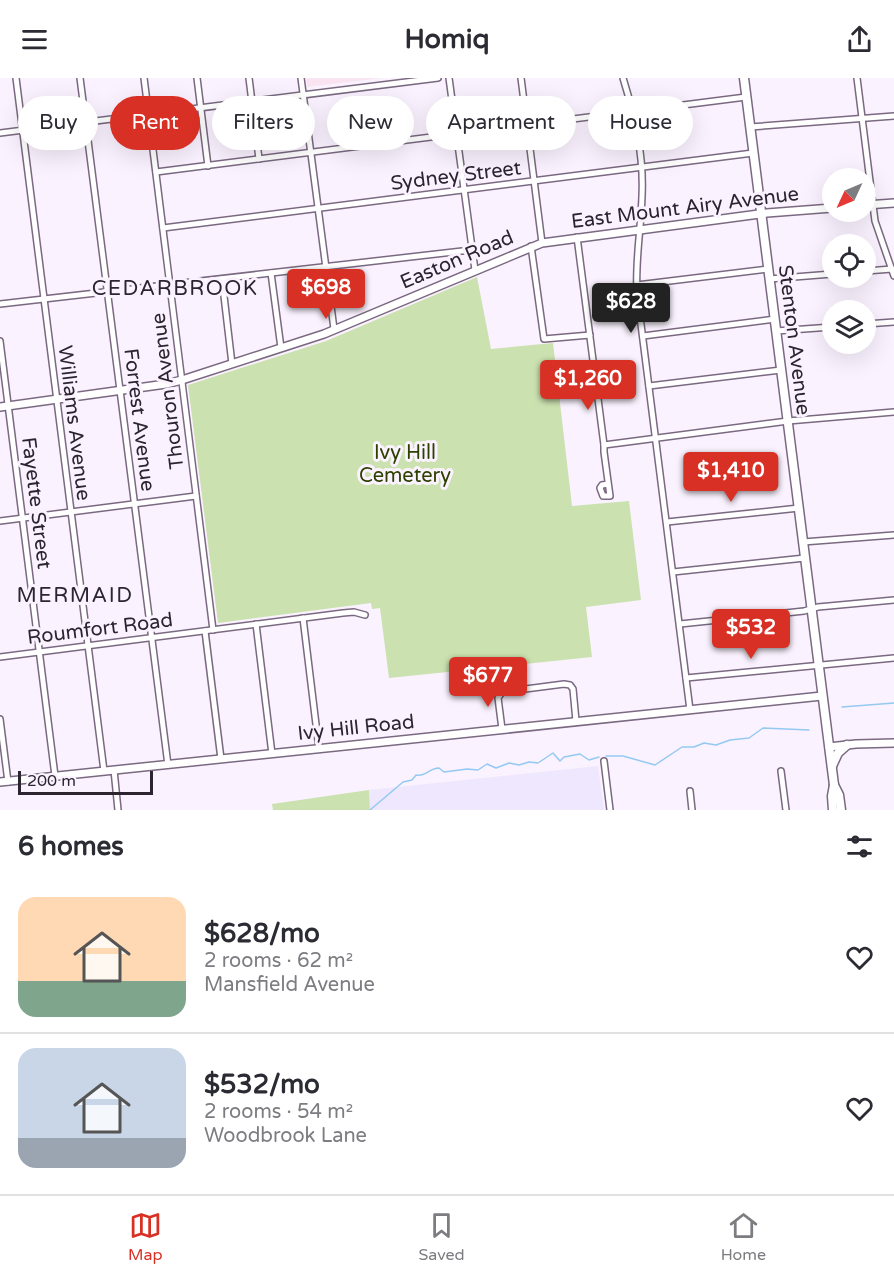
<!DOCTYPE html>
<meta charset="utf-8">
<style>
body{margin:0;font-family:"Varela Round",sans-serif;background:#f2f2f3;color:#2b2b33;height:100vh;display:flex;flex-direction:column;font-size:22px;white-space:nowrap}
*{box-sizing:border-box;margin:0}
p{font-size:20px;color:#7c7c81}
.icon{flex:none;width:33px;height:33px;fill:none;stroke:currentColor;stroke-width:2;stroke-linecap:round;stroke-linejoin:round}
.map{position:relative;height:732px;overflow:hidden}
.drawer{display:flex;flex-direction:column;background:#fff;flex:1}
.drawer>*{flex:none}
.guide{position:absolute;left:18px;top:18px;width:858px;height:54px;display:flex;gap:12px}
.needle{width:39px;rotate:226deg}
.buttons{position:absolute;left:822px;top:90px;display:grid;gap:12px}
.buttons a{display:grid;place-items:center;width:54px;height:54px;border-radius:50%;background:#fff;box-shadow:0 6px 24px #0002;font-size:30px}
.scale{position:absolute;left:18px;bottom:15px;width:135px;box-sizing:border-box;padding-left:6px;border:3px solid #2c252f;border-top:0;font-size:16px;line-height:21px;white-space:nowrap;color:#2c252f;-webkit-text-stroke:4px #faf2fe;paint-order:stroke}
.price{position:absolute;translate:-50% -51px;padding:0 14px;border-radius:6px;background:#d93025;color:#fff;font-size:20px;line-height:39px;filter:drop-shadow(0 2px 3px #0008)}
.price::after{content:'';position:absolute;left:50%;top:36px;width:18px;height:14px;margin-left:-9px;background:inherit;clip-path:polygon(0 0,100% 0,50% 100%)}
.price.selected{background:#222;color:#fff}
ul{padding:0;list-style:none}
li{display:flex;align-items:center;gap:18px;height:150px;padding:0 18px}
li+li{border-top:2px solid #e1e1e2}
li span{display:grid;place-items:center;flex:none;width:168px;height:120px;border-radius:18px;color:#555}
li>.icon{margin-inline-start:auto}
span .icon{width:72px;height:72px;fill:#fffc;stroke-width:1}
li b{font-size:26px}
h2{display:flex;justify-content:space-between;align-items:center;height:72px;padding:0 18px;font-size:26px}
.chip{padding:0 21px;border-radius:27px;background:#fff;box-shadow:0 6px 24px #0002;font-size:21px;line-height:54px}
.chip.selected{background:#d93025;color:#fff}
header{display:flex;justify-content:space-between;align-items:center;height:78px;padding:0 18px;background:#fff;font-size:27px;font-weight:800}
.tabs{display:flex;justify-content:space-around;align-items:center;height:84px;border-top:2px solid #e1e1e2;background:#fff;font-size:16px;color:#7c7c81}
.tabs a{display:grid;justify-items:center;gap:3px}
.tabs .selected{color:#d93025}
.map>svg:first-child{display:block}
.commercial{fill:#efe7fd}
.education{fill:#fbe4f2}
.green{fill:#cce1b0}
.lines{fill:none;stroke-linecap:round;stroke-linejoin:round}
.stream{stroke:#94caf2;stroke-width:1.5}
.street-casing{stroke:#7a6981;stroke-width:8}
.secondary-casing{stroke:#7a6981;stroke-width:10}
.primary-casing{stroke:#7a6981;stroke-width:11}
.street{stroke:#fff;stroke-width:5}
.secondary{stroke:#fff;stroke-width:7}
.primary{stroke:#fff;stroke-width:8}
.labels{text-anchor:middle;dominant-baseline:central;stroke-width:6;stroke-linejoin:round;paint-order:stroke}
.street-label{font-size:20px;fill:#2c252f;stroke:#faf2fe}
.park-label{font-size:20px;fill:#2d4000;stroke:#faf2fe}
.neighbourhood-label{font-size:21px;letter-spacing:1.5px;fill:#2c252f;stroke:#faf2fe}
</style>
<header><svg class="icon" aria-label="menu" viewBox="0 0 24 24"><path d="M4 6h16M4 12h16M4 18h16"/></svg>Homiq<svg class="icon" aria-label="share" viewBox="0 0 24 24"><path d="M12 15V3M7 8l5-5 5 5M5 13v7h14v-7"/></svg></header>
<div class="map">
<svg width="894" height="732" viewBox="0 0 894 732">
<rect width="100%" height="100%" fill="#faf2fe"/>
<path class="commercial" d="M598 688 604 732H370L369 712Z"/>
<path class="education" d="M306 0H382L307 9Z"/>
<g class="green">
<path d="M477 199 491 271 553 265 572 428 629 423 641 522 586 529 592 579 389 600 380 530 372 531 371 525 218 545 188 307 326 263Z"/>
<path d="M369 712 370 732H273L272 726Z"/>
</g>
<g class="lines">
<g class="stream">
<path d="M842 629 894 625"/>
<path d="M606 678H623L655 687 682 669H694L704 665 716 667 730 662 749 660 763 650 809 652"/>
<path d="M370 732 403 704 412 702 416 697C426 699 429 690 439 690L444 694 467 691 478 692 487 686 496 690 509 685 519 687 529 684 538 685 553 675 560 683 564 679 580 676 589 682 599 679"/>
</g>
<defs>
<g id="street">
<path d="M16 0 104 693"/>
<path d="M80 0 168 687"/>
<path d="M144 0 213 552"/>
<path d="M197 0 208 88"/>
<path d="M249 0 259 81"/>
<path d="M301 0 334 251"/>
<path d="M449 0 475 192"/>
<path d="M521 0 542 165"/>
<path d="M623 0C635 39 644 77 642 118 641 151 635 183 637 215L690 632"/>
<path d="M857 0 875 143 894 198"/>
<path d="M750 49 894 38"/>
<path d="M0 55 438 0"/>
<path d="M156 94 746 19"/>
<path d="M163 150 753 75"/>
<path d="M577 159 604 367V374L610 418H603L600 410 602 407 608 406"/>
<path d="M531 168 544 261 590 257"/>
<path d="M866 193 892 191"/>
<path d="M271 195 281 270"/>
<path d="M222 201 232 286"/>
<path d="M769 201 832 196"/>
<path d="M637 207 768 191"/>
<path d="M0 226 471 172"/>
<path d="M866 246 894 244"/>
<path d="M776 253 832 249"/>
<path d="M643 258 775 241"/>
<path d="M0 263 55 698"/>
<path d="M649 308 781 292"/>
<path d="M604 367 788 343 894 334"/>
<path d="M0 443 196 418"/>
<path d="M667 444 799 430"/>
<path d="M803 464 894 457"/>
<path d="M673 494 805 480"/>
<path d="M303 540 319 671"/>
<path d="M256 546 272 676"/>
<path d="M680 546 804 533 818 529 894 522"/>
<path d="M205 553 221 681"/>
<path d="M0 579 343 535 354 534 365 537"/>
<path d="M686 600 894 580"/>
<path d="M0 641 8 704"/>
<path d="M502 651 498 620 502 614 564 606 570 607 573 611 576 643"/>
<path d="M604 683 610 732"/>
<path d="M114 692 118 732"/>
<path d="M781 693 786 732"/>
<path d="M690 713 692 732"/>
</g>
<g id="secondary">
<path d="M866 127 894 125"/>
<path d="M0 329 166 306 182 302 324 256 542 165 767 135 832 130"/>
<path d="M829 669 856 666 894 665"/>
<path d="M0 704 822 618"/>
</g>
<g id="primary">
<path d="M744 0 834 707 839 717 841 732"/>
<path d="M832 688 838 675 847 667"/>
<path d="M833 732 832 718 834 707"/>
</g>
</defs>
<use href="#street" class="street-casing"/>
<use href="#secondary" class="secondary-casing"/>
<use href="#primary" class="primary-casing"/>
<use href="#street" class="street"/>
<use href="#secondary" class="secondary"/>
<use href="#primary" class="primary"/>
</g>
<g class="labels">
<g class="street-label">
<text transform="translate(456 98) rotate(-7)">Sydney Street</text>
<text transform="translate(685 130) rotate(-7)">East Mount Airy Avenue</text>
<text transform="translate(457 182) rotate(-23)">Easton Road</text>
<text transform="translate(794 262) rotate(83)">Stenton Avenue</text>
<text transform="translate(168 313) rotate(-97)">Thouron Avenue</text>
<text transform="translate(139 342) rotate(83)">Forrest Avenue</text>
<text transform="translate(74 345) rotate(83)">Williams Avenue</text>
<text transform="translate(36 425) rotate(83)">Fayette Street</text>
<text transform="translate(100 551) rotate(-7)">Roumfort Road</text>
<text transform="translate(356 650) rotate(-6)">Ivy Hill Road</text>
</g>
<g class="park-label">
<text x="405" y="375">Ivy Hill<tspan x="405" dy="23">Cemetery</tspan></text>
</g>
<g class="neighbourhood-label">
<text x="175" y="210">CEDARBROOK</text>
<text x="75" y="517">MERMAID</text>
</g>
</g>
</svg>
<div class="buttons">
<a><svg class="needle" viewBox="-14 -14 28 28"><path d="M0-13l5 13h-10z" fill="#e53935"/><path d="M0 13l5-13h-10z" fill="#7c7c81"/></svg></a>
<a><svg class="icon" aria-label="locate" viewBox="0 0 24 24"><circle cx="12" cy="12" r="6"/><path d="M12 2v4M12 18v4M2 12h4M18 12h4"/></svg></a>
<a><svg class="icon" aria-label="layers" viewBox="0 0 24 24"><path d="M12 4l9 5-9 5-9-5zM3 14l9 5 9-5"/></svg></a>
</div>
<div class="scale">200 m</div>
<b class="price" style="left:326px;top:242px">$698</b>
<b class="price selected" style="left:631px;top:256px">$628</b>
<b class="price" style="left:588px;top:333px">$1,260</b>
<b class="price" style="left:731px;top:425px">$1,410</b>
<b class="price" style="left:751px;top:582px">$532</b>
<b class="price" style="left:488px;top:630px">$677</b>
<div class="guide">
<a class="chip">Buy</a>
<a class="chip selected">Rent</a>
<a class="chip">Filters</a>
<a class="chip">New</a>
<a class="chip">Apartment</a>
<a class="chip">House</a>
</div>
</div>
<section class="drawer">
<h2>6 homes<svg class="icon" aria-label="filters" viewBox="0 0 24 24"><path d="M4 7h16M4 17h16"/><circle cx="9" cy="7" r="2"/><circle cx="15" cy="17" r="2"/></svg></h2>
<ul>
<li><span style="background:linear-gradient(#ffd9b3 70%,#7fa58c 0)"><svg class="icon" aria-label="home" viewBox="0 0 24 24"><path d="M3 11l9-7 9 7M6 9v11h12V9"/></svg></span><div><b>$628/mo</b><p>2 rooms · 62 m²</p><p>Mansfield Avenue</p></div><svg class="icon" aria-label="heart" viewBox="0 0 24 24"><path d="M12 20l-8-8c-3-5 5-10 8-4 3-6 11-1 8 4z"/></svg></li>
<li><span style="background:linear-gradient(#c9d6e8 75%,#9aa5b1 0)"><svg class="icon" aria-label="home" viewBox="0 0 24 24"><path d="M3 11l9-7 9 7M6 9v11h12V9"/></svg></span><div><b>$532/mo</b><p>2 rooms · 54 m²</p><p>Woodbrook Lane</p></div><svg class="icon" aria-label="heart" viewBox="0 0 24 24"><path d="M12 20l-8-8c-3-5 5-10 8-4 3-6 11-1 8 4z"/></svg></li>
</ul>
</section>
<nav class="tabs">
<a class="selected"><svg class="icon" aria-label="map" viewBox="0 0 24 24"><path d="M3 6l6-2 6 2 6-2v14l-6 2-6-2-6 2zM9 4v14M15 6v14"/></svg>Map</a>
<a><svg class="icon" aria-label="saved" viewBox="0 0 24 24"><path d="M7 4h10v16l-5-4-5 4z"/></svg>Saved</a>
<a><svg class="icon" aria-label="home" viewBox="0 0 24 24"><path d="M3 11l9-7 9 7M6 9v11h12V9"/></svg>Home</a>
</nav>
